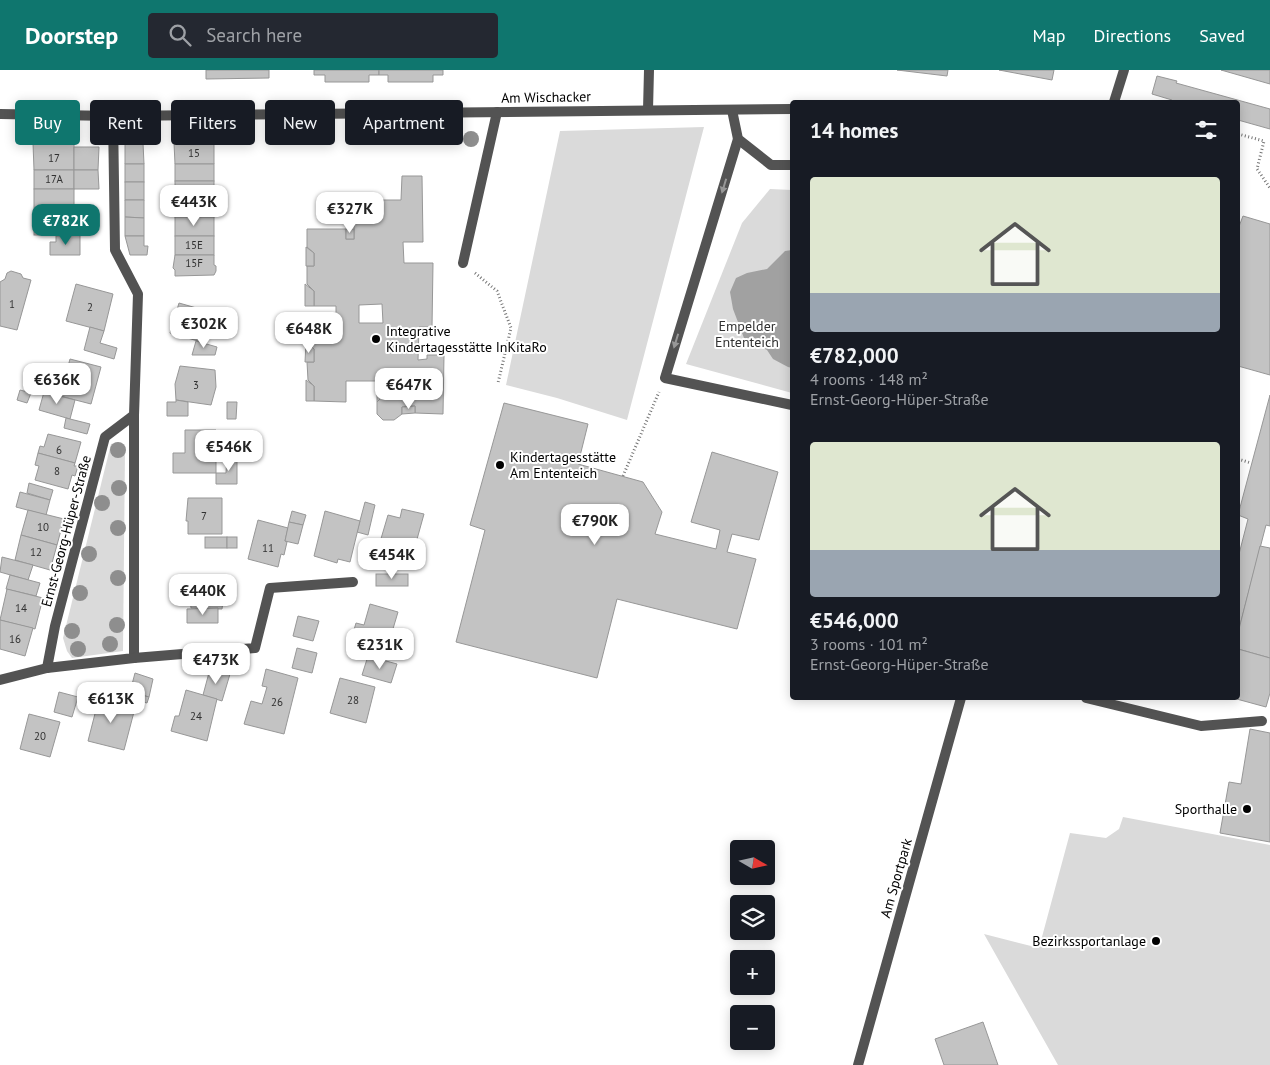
<!DOCTYPE html>
<meta charset="utf-8">
<style>
body{margin:0;font-family:"PT Sans",sans-serif;background:#242831;color:#f1f3f6;height:100vh;display:flex;flex-direction:column;font-size:19px;white-space:nowrap}
*{box-sizing:border-box;margin:0}
p{font-size:16px;color:#9ea1a6}
.icon{flex:none;width:28px;height:28px;fill:none;stroke:currentColor;stroke-width:2;stroke-linecap:round;stroke-linejoin:round}
.map{position:relative;flex:1;overflow:hidden}
.panel{position:absolute;left:790px;top:30px;width:450px;height:600px;display:flex;flex-direction:column;background:#171b24;border-radius:5px;box-shadow:0 2px 12px #0003}
.panel>*{flex:none}
.guide{position:absolute;left:15px;top:30px;width:475px;height:45px;display:flex;gap:10px}
.needle{width:32px;rotate:99deg}
.controls{position:absolute;left:730px;top:770px;display:grid;gap:10px}
.controls a{display:grid;place-items:center;width:45px;height:45px;border-radius:5px;background:#171b24;box-shadow:0 2px 12px #0003;font-size:25px}
.price{position:absolute;translate:-50% -42px;padding:0 11px;border-radius:10px;background:#fff;color:#222;font-size:16px;line-height:32px;filter:drop-shadow(0 1px 2px #0008)}
.price::after{content:'';position:absolute;left:50%;top:30px;width:15px;height:11px;margin-left:-8px;background:inherit;clip-path:polygon(0 0,100% 0,50% 100%)}
.price.current{background:#0f766e;color:#fff}
ul{padding:0;list-style:none}
li{display:grid;align-content:center;gap:10px;height:265px;padding:0 20px}
li span{display:grid;place-items:center;height:155px;border-radius:5px;color:#555}
li>.icon{margin-inline-start:auto}
span .icon{width:90px;height:90px;fill:#fffc;stroke-width:1}
li b{font-size:21px}
h2{display:flex;justify-content:space-between;align-items:center;height:60px;padding:0 20px;font-size:21px}
.pill{padding:0 18px;border-radius:5px;background:#171b24;box-shadow:0 2px 12px #0003;font-size:18px;line-height:45px}
.pill.current{background:#0f766e;color:#fff}
header{display:flex;align-items:center;gap:30px;box-sizing:border-box;height:70px;padding:0 25px;background:#0f766e;color:#fff}
header strong{font-size:24px}
nav{display:flex;gap:28px;margin-inline-start:auto;font-size:18px}
.search{width:350px;height:45px;background:#242831;display:flex;align-items:center;gap:12px;box-sizing:border-box;padding:0 18px;border-radius:5px;color:#9ea1a6;font-size:19px}
.map>svg:first-child{display:block}
.green{fill:#dadada}
.water{fill:#a1a1a1}
.building{fill:#c3c3c3;stroke:#979797;fill-rule:evenodd}
.lines{fill:none;stroke-linecap:round;stroke-linejoin:round}
.path{stroke:#757575;stroke-width:3;stroke-dasharray:1 2.5;stroke-linecap:butt}
.service{stroke:#535353;stroke-width:10}
.minor{stroke:#535353;stroke-width:10}
.tree{fill:#8e8e8e}
.oneway{fill:#989898}
.poi-dot{fill:#000;stroke:#fff;stroke-width:2}
.labels{text-anchor:middle;dominant-baseline:central;stroke-width:4;stroke-linejoin:round;paint-order:stroke}
.number-label{font-size:11px;fill:#313131}
.street-label{font-size:14px;fill:#000;stroke:#fff}
.park-label{font-size:14px;fill:#313131;stroke:#fff}
.poi-label{font-size:14px;fill:#000;stroke:#fff;text-anchor:start}
</style>
<header>
<strong>Doorstep</strong>
<div class="search"><svg class="icon" aria-label="search" viewBox="0 0 24 24"><circle cx="10" cy="10" r="6"/><path d="M15 15l6 6"/></svg>Search here</div>
<nav><a>Map</a><a>Directions</a><a>Saved</a></nav>
</header>
<div class="map">
<svg width="1270" height="995" viewBox="0 0 1270 995">
<rect width="100%" height="100%" fill="#fff"/>
<g class="green">
<path d="M704 57 627 350 557 328 506 315 560 61Z"/>
<path d="M770 119 792 120V323L686 294 742 153Z"/>
<path d="M118 372 123 375 125 380 123 581 72 588 67 581 63 568 111 374Z"/>
<path d="M1123 747 1270 775V995H1058L984 864 1039 878 1070 763 1106 768 1119 759Z"/>
</g>
<path class="water" d="M792 180V298L788 297 773 289 767 280 744 268 733 239 730 222 736 208 747 203 767 199 785 181Z"/>
<g class="building">
<path d="M206 0H269V8L206 9Z"/>
<path d="M314 0H379V5H369V12H325V5H314Z"/>
<path d="M379 0H443V5H433V12H388V5H379Z"/>
<path d="M897 0H948L947 6Z"/>
<path d="M999 0H1054L1052 10Z"/>
<path d="M1221 0H1270V14Z"/>
<path d="M1157 6 1177 11 1176 13 1270 39V59L1238 50V32H1175L1171 31 1172 30 1152 24Z"/>
<rect x="33" y="63" width="20" height="10"/>
<path d="M53 63H74L75 73H53Z"/>
<rect x="174" y="63" width="36" height="10"/>
<path d="M33 73H74V100H34Z"/>
<path d="M125 73H143L144 94H125Z"/>
<path d="M174 73H214V94H175Z"/>
<path d="M74 77H99L98 100H74Z"/>
<rect x="125" y="94" width="19" height="18"/>
<rect x="175" y="94" width="39" height="17"/>
<rect x="34" y="100" width="40" height="19"/>
<path d="M74 100H98L99 119H74Z"/>
<path d="M402 106H422L423 172H403L404 193H433L432 257H419L418 290 427 289V285H444L443 344 415 343V336L402 337V344L394 350H383L377 344V332L383 326V311H346V332L314 331V316L308 310 307 292H314V279L307 272 308 244H336V236H314V221L307 214V196H314V183L307 177V159H346V169H354V137H374L381 130H401ZM382 234 383 253H359V235Z"/>
<rect x="175" y="111" width="39" height="19"/>
<rect x="125" y="112" width="19" height="18"/>
<rect x="34" y="119" width="40" height="21"/>
<path d="M125 130H144V148L125 147Z"/>
<rect x="175" y="130" width="39" height="17"/>
<path d="M354 130H381L374 137H354Z"/>
<rect x="34" y="140" width="40" height="25"/>
<path d="M1243 146 1270 154V305L1238 296V159Z"/>
<path d="M125 147 144 148V166H125Z"/>
<rect x="175" y="147" width="39" height="19"/>
<rect x="346" y="159" width="8" height="10"/>
<path d="M80 165V185H50V172H56V166Z"/>
<path d="M125 166H144V176H148L147 185H130Z"/>
<rect x="175" y="166" width="39" height="19"/>
<path d="M306 177 314 183V196H306Z"/>
<path d="M175 185H214V195L216 196V201L214 205 175 206V200L173 198Z"/>
<path d="M11 201 21 204 23 208 31 210 17 260 0 256V212L5 209 7 203Z"/>
<path d="M76 214 113 224 104 261 66 251Z"/>
<path d="M305 214 314 221V236H305Z"/>
<path d="M179 233 214 243 205 273 170 263Z"/>
<path d="M90 257 104 261 100 273 117 278 114 289 84 280Z"/>
<path d="M196 271 217 277 215 285H192Z"/>
<path d="M306 272 314 279V292H305Z"/>
<path d="M70 289 101 297 91 334 60 326Z"/>
<path d="M180 296 215 300 216 317 211 335 176 330 175 314Z"/>
<path d="M306 310 314 316V331H306Z"/>
<path d="M377 311H383V326L377 332Z"/>
<path d="M20 320 31 323 27 333 17 330Z"/>
<path d="M44 322 75 330 70 349 39 340Z"/>
<path d="M1270 325V456L1266 455 1238 563V488L1248 449 1238 445Z"/>
<path d="M176 330 188 332V346H167V332H176Z"/>
<path d="M227 332H237L236 349H227Z"/>
<path d="M504 333 588 354 578 394 643 412 662 442 655 464 716 479 720 460 691 452 712 382 778 402 759 470 732 464 727 482 756 489 737 559 617 529 597 608 456 572 485 460 470 455Z"/>
<path d="M415 336V343L402 344V337Z"/>
<path d="M66 348 90 354 87 364 64 358Z"/>
<path d="M185 360H216V403H173V383H185Z"/>
<path d="M48 364 81 372 75 393 38 383 40 376 44 377Z"/>
<path d="M38 383 75 393 74 396H78L75 406 72 405 68 419 35 410 39 396 35 395Z"/>
<path d="M227 384H237V414H216V403H226Z"/>
<path d="M29 413 53 420 50 430 27 423Z"/>
<path d="M20 422 50 430 46 445 16 437Z"/>
<path d="M188 428H222V464H188V451H186Z"/>
<path d="M365 432 375 435 368 465 357 462Z"/>
<path d="M402 439 424 444 409 498 375 489 388 445 400 448Z"/>
<path d="M28 440 64 449 57 475 21 465Z"/>
<path d="M292 441 306 445 303 455 289 452Z"/>
<path d="M325 441 360 451 350 492 338 489 337 493 314 486Z"/>
<path d="M258 450 288 458 285 471 287 472 284 485 281 484 278 497 248 489Z"/>
<path d="M289 452 303 455 298 474 285 471Z"/>
<path d="M21 465 57 475 50 500 15 490Z"/>
<rect x="205" y="467" width="22" height="11"/>
<rect x="227" y="467" width="10" height="11"/>
<path d="M1260 476 1270 478V588L1238 579V563Z"/>
<path d="M2 487 33 495 28 510 0 502Z"/>
<rect x="376" y="504" width="32" height="12"/>
<path d="M10 505 40 513 36 526 6 519Z"/>
<path d="M191 507H222V524H224L222 539 191 538 189 517H191Z"/>
<path d="M7 519 43 528 35 559 0 550Z"/>
<path d="M370 534 398 542 387 579 351 570 356 553 364 555Z"/>
<path d="M218 538V553H187V539Z"/>
<path d="M298 546 319 551 313 571 293 566Z"/>
<path d="M0 550 33 558 25 586 0 579Z"/>
<path d="M297 578 317 583 312 603 292 598Z"/>
<path d="M1238 579 1270 588V623L1266 637 1233 628H1238Z"/>
<path d="M368 586 397 594 391 613 362 605Z"/>
<path d="M210 599 230 604 222 631 203 625Z"/>
<path d="M266 599 298 608 284 664 244 654 251 631 262 634 267 617 262 616Z"/>
<path d="M135 603 153 609 149 627 130 622Z"/>
<path d="M340 608 375 617 366 653 330 643Z"/>
<path d="M186 620 217 629 207 671 171 661 175 646H179Z"/>
<path d="M59 622 78 627 72 647 54 642Z"/>
<path d="M130 622 149 627 147 633 128 628Z"/>
<path d="M99 628 135 638 124 680 88 671Z"/>
<path d="M29 644 60 652 50 687 20 679Z"/>
<path d="M1250 659 1270 663V772L1220 763 1229 712 1241 714Z"/>
<path d="M983 952 998 995H944L935 969Z"/>
</g>
<g class="lines">
<g class="path">
<path d="M1238 64 1264 71 1257 99 1270 118"/>
<path d="M475 203 497 221 511 258 498 313"/>
<path d="M1238 389 1251 393"/>
<path d="M623 406 659 322"/>
</g>
<g class="service">
<path d="M732 40 738 69 771 95H792"/>
<path d="M738 69 665 308 792 335"/>
<path d="M463 193 497 42"/>
</g>
<g class="minor">
<path d="M1114 32 1124 0"/>
<path d="M648 40 649 0"/>
<path d="M0 44 113 46 792 39"/>
<path d="M113 46 115 180 138 224 134 345V588L47 598 55 556 105 367 134 345"/>
<path d="M134 588 255 578 270 518 353 512"/>
<path d="M0 610 47 598"/>
<path d="M1086 628 1201 656 1262 651"/>
<path d="M858 995 961 628"/>
</g>
</g>
<g class="tree">
<circle cx="471" cy="69" r="8"/>
<circle cx="118" cy="380" r="8"/>
<circle cx="119" cy="418" r="8"/>
<circle cx="102" cy="433" r="8"/>
<circle cx="118" cy="458" r="8"/>
<circle cx="89" cy="484" r="8"/>
<circle cx="118" cy="508" r="8"/>
<circle cx="80" cy="523" r="8"/>
<circle cx="117" cy="555" r="8"/>
<circle cx="72" cy="561" r="8"/>
<circle cx="110" cy="574" r="8"/>
<circle cx="78" cy="579" r="8"/>
</g>
<defs><path id="oneway-solid" d="M-6-.8H1V-3.2L6.5 0L1 3.2V.8H-6Z" transform="scale(1.25)"/></defs>
<g class="oneway">
<use href="#oneway-solid" transform="translate(724 116) rotate(107)"/>
<use href="#oneway-solid" transform="translate(676 271) rotate(107)"/>
</g>
<g class="poi-dot">
<circle cx="376" cy="269" r="5"/>
<circle cx="500" cy="395" r="5"/>
<circle cx="1247" cy="739" r="5"/>
<circle cx="1156" cy="871" r="5"/>
</g>
<g class="labels">
<g class="number-label">
<text x="194" y="83">15</text>
<text x="54" y="88">17</text>
<text x="54" y="109">17A</text>
<text x="194" y="175">15E</text>
<text x="194" y="193">15F</text>
<text x="12" y="234">1</text>
<text x="90" y="237">2</text>
<text x="196" y="315">3</text>
<text x="59" y="380">6</text>
<text x="57" y="401">8</text>
<text x="204" y="446">7</text>
<text x="43" y="457">10</text>
<text x="268" y="478">11</text>
<text x="36" y="482">12</text>
<text x="21" y="538">14</text>
<text x="15" y="569">16</text>
<text x="353" y="630">28</text>
<text x="277" y="632">26</text>
<text x="196" y="646">24</text>
<text x="40" y="666">20</text>
</g>
<g class="street-label">
<text transform="translate(546 27) rotate(-1)">Am Wischacker</text>
<text transform="translate(66 461) rotate(-75)">Ernst-Georg-Hüper-Straße</text>
<text transform="translate(896 808) rotate(-74)">Am Sportpark</text>
</g>
<g class="park-label">
<text x="747" y="256">Empelder<tspan x="747" dy="16">Ententeich</tspan></text>
</g>
<g class="poi-label">
<text x="386" y="261">Integrative<tspan x="386" dy="16">Kindertagesstätte InKitaRo</tspan></text>
<text x="510" y="387">Kindertagesstätte<tspan x="510" dy="16">Am Ententeich</tspan></text>
<text x="1237" y="739" text-anchor="end">Sporthalle</text>
<text x="1146" y="871" text-anchor="end">Bezirkssportanlage</text>
</g>
</g>
</svg>
<div class="controls">
<a><svg class="needle" viewBox="-14 -14 28 28"><path d="M0-13l5 13h-10z" fill="#e53935"/><path d="M0 13l5-13h-10z" fill="#9ea1a6"/></svg></a>
<a><svg class="icon" aria-label="layers" viewBox="0 0 24 24"><path d="M12 4l9 5-9 5-9-5zM3 14l9 5 9-5"/></svg></a>
<a>+</a>
<a>−</a>
</div>
<b class="price" style="left:194px;top:157px">€443K</b>
<b class="price" style="left:350px;top:164px">€327K</b>
<b class="price current" style="left:66px;top:176px">€782K</b>
<b class="price" style="left:204px;top:279px">€302K</b>
<b class="price" style="left:309px;top:284px">€648K</b>
<b class="price" style="left:57px;top:335px">€636K</b>
<b class="price" style="left:409px;top:340px">€647K</b>
<b class="price" style="left:229px;top:402px">€546K</b>
<b class="price" style="left:595px;top:476px">€790K</b>
<b class="price" style="left:392px;top:510px">€454K</b>
<b class="price" style="left:203px;top:546px">€440K</b>
<b class="price" style="left:380px;top:600px">€231K</b>
<b class="price" style="left:216px;top:615px">€473K</b>
<b class="price" style="left:111px;top:654px">€613K</b>
<div class="guide">
<a class="pill current">Buy</a>
<a class="pill">Rent</a>
<a class="pill">Filters</a>
<a class="pill">New</a>
<a class="pill">Apartment</a>
</div>
<section class="panel">
<h2>14 homes<svg class="icon" aria-label="filters" viewBox="0 0 24 24"><path d="M4 7h16M4 17h16"/><circle cx="9" cy="7" r="2"/><circle cx="15" cy="17" r="2"/></svg></h2>
<ul>
<li><span style="background:linear-gradient(#dfe7d0 75%,#9aa5b1 0)"><svg class="icon" aria-label="home" viewBox="0 0 24 24"><path d="M3 11l9-7 9 7M6 9v11h12V9"/></svg></span><div><b>€782,000</b><p>4 rooms · 148 m²</p><p>Ernst-Georg-Hüper-Straße</p></div></li>
<li><span style="background:linear-gradient(#dfe7d0 70%,#9aa5b1 0)"><svg class="icon" aria-label="home" viewBox="0 0 24 24"><path d="M3 11l9-7 9 7M6 9v11h12V9"/></svg></span><div><b>€546,000</b><p>3 rooms · 101 m²</p><p>Ernst-Georg-Hüper-Straße</p></div></li>
</ul>
</section>
</div>
